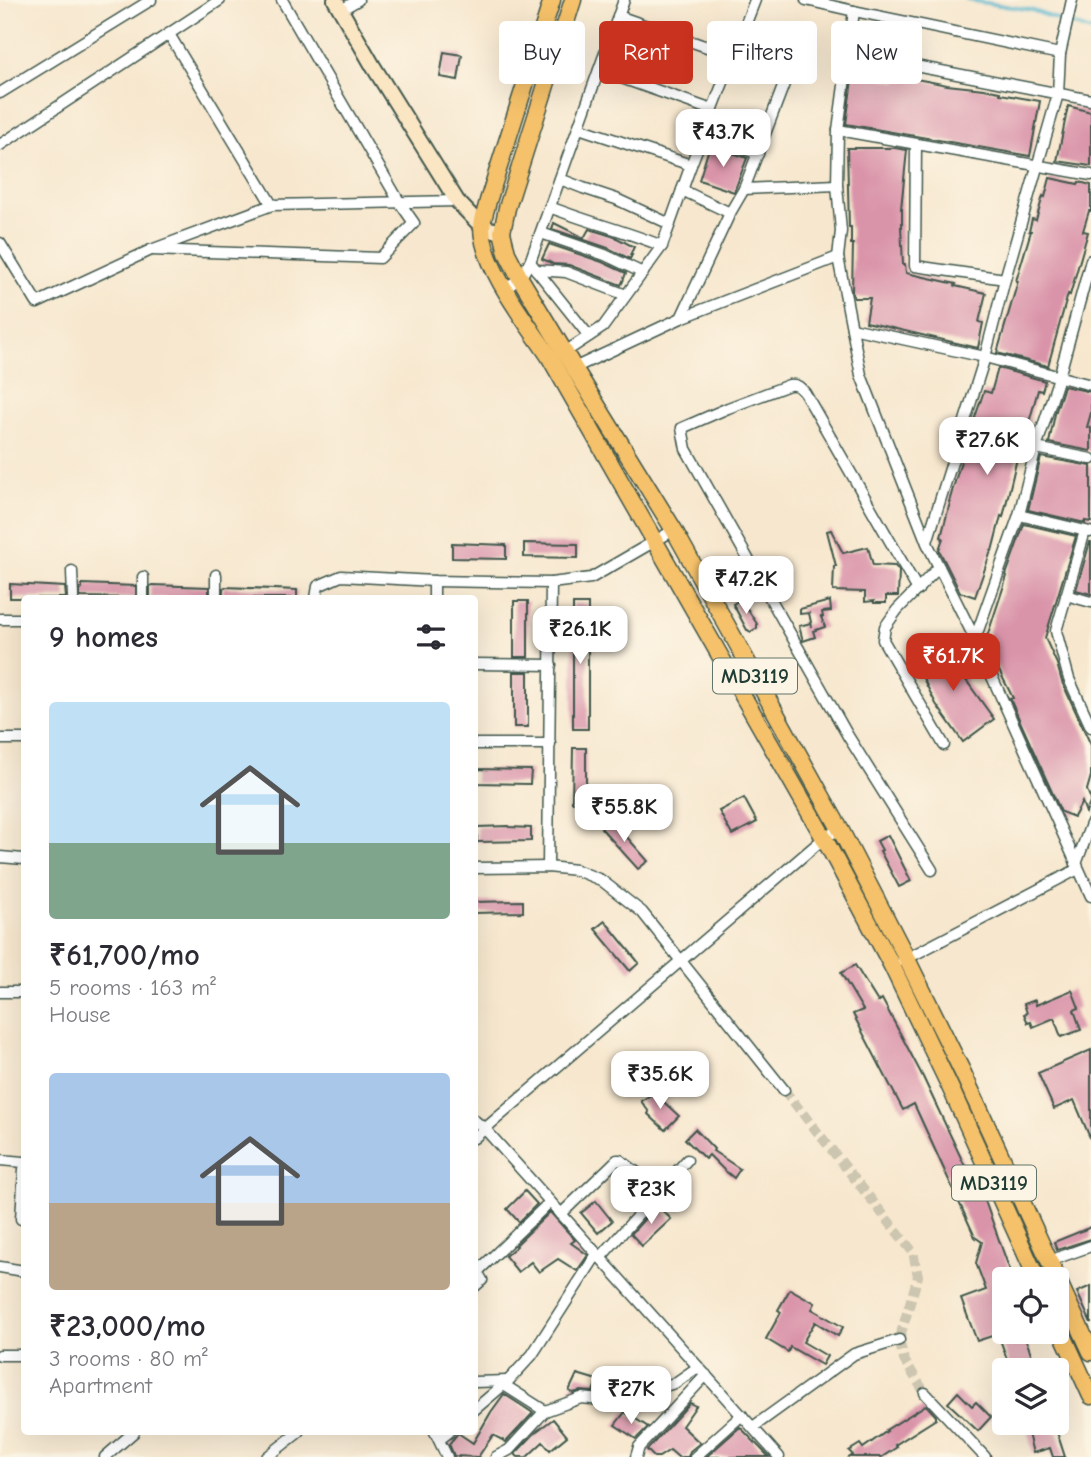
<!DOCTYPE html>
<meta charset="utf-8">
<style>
body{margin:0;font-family:"Comic Neue",sans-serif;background:#f7f7f7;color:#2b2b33;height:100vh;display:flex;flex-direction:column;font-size:26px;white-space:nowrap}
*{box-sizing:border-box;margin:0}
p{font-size:23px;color:#7c7c81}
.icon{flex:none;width:38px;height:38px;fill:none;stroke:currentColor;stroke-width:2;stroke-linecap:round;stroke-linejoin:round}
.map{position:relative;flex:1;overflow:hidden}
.drawer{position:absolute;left:21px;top:595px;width:457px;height:840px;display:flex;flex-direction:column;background:#fff;border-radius:7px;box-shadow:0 7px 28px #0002}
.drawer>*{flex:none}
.banner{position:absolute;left:499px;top:21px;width:486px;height:63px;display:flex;gap:14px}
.fabs{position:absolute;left:992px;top:1267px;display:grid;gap:14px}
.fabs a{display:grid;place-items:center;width:77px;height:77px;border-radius:7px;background:#fff;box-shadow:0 7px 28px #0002;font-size:35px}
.price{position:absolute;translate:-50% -60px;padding:0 16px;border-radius:14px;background:#fff;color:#222;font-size:23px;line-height:46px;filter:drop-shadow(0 2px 4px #0008)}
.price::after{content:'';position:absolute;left:50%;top:42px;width:21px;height:16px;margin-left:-10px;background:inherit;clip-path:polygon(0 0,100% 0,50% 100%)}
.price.current{background:#c8321e;color:#fff}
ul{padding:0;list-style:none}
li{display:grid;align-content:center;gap:14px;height:371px;padding:0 28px}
li span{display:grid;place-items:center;height:217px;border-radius:7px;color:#555}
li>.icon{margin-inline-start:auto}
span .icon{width:126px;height:126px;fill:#fffc;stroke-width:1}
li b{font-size:30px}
h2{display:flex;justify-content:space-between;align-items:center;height:84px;padding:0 28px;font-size:30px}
.tag{padding:0 24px;border-radius:7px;background:#fff;box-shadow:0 7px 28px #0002;font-size:24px;line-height:63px}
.tag.current{background:#c8321e;color:#fff}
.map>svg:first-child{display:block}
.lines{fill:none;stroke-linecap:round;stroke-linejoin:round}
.stream{stroke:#4fb5ce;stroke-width:3.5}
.building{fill:#da94aa}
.street-tunnel{stroke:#ccc5af;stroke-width:10;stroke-dasharray:10 5;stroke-linecap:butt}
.street-casing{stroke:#3f564b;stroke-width:13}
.secondary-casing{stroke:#3f564b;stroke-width:18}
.primary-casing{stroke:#3f564b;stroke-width:19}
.street{stroke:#fff;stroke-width:10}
.secondary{stroke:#fbe6c4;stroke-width:14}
.primary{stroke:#f5c16b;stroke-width:16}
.labels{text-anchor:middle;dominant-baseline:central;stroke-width:5;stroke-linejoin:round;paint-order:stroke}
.shield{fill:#fcf5e5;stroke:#617469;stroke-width:2}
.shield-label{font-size:21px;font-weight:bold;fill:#1f3d34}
</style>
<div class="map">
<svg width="1091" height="1457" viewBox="0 0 1091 1457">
<rect width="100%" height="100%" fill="#fcf5e5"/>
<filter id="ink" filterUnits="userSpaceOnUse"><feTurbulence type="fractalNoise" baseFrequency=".0143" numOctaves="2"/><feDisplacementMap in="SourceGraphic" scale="14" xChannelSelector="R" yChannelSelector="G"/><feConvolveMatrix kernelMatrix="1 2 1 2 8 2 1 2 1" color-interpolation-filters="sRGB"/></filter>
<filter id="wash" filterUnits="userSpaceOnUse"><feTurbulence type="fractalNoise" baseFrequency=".00686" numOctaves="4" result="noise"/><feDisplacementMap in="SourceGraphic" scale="28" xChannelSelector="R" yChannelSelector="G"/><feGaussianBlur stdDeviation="1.57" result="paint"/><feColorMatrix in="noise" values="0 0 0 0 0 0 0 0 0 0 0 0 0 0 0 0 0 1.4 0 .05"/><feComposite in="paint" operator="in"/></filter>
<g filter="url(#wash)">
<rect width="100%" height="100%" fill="#f7e7ce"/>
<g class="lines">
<path class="stream" d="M967 0 1031 10 1091 31"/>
</g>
<g id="blocks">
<g class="building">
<path d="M444 52 462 55 458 80 440 77Z"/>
<path d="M854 65 881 70 879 78 898 82 899 74 916 78V79L947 85 984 89 1000 92V94L1040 101 1030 156 846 124Z"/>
<path d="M1068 106 1091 112V166L1057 161Z"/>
<path d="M710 145 747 158 734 192 699 180Z"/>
<path d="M847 148H895L907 150 901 209H902V227H901L903 264H905L906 273 956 284 955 286 986 293 979 322 983 323 978 348 866 322 870 298H854L852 292 853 244H851V227H849Z"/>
<path d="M1050 178 1078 184 1079 182 1091 185V211H1089L1083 231 1088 232 1070 295 1068 294 1048 366 997 353 1018 281H1016L1031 231H1029L1032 219 1036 220 1043 196 1045 197Z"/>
<path d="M554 223 584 238 589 229 615 237 634 247 630 255H632L630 259 608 248 552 229Z"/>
<path d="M549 244 602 262 626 273 623 281 621 285 569 265 553 264 547 261 542 259Z"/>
<path d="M998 368 1045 381 1042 391 1038 390 1020 455 1018 454 1003 517 1001 516 992 551H991L975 597 960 592 939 550 943 538 941 537 950 503 949 502 967 441 984 391 991 393Z"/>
<path d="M1064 386 1091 392V413L1087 427 1091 428V451L1049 443 1055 414Z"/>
<path d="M1041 457 1091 466V522L1085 521V523L1028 510Z"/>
<path d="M1024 524 1076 536 1045 638 1057 664 1062 682 1091 745V776L1087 790 1091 800 1086 813 1082 802 1074 817 1061 812 1010 699 1013 698 985 643 1007 576 1006 575Z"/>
<path d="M831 530 843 553 868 547 873 565 895 566 899 571 898 596H886V603H874V601L865 602V592L833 591 834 566H836L827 531Z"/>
<path d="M1090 542H1091V594L1076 590Z"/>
<path d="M452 543 506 545V559L452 558Z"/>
<path d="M524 543 578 544V558L524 557Z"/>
<path d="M10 584 65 587 66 597 65 598H10Z"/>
<path d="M82 584 136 586V598L80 597V588H82Z"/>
<path d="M152 585 209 587V598H150V586Z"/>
<path d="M225 587 297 590V598H223V588Z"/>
<path d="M741 599 757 624V628L750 632 748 630H747L733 604Z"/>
<rect x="514" y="601" width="14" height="56"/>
<path d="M830 601 831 611 822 612 823 617H821L825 627 813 631 815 637 803 641 799 626 811 623 812 627 809 613 800 614V609Z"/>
<rect x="573" y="604" width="15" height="125"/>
<path d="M943 646 953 668 963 664 968 678 966 680 994 719 963 742 936 704 921 674 918 675 912 660Z"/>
<rect x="514" y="672" width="14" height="55"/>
<path d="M573 748H586V802H572Z"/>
<path d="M475 769 531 770 530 784 475 783Z"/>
<path d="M744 798 757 822 732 835 719 811Z"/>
<path d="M611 819 648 861 638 869 601 828Z"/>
<path d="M508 826 509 827 531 828V841L477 842V827Z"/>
<path d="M888 835 911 881 899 887 880 851 882 850 877 841Z"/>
<path d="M523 901V912L474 913V902Z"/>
<path d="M605 921 639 963 630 971 595 929Z"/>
<path d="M855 965 878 1002 882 999 923 1077 977 1192 981 1190 1013 1279H1004L1003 1332H1023L1037 1370H1011L998 1334 977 1341 961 1299 986 1290 976 1263 982 1242 975 1237 914 1104 903 1110 853 1014 863 1010 841 973Z"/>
<path d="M1072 990 1079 1008 1074 1010 1081 1030 1061 1037 1054 1018 1033 1027 1031 1022 1028 1023 1024 1014 1027 1013 1024 1004 1035 1000 1036 1005Z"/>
<path d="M1091 1050V1140L1074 1100 1054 1109 1038 1073Z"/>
<path d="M654 1093 679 1116 665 1130 648 1114 649 1112 641 1101Z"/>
<path d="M695 1129 714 1149 713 1151 740 1169 734 1178 724 1170 709 1155 705 1159 685 1139Z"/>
<path d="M525 1191 537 1204 519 1222 507 1209Z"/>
<path d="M596 1201 612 1221 598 1233 581 1213Z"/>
<path d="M657 1205 671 1219 642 1246 631 1234Z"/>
<path d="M550 1212 575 1240 571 1243 588 1255 577 1271 558 1259 539 1272 531 1262 518 1272 505 1256 517 1246 516 1245Z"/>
<path d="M1091 1227V1239L1057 1250 1054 1242Z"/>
<path d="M1091 1286V1323L1077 1292Z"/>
<path d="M790 1289 815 1303 812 1309 843 1327 838 1336 815 1322 803 1342 827 1356 822 1365 790 1347 788 1352 766 1339 781 1312 778 1310Z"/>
<path d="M577 1374 597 1380 593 1392 581 1391 573 1393 569 1391Z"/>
<path d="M958 1392 972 1406 976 1402 991 1417 978 1431 948 1403Z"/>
<path d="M504 1394 533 1413 506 1442 493 1435 478 1457 454 1456 449 1444 458 1433 473 1443 491 1412Z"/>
<path d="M690 1403 696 1406 682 1426 700 1443 690 1451 688 1457H678L670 1450 659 1457H654L647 1450Z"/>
<path d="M926 1405 936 1416V1419L895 1445 897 1447 882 1457H850L853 1455 849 1451 860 1444 863 1448 887 1431 886 1430Z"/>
<path d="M625 1412 648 1427 636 1439 615 1425Z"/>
<path d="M553 1419 567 1436 550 1450 543 1442 527 1457H518L515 1454 537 1431Z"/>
<path d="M1037 1423H1054L1065 1457H1053L1050 1448 1033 1453 1026 1426Z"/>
<path d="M740 1427 769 1457H706Z"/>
</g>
</g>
</g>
<g filter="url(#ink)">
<use href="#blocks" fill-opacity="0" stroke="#3f564b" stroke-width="2"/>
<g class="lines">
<path class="street-tunnel" d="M784 1090 913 1252 918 1276 899 1340 904 1360 925 1393"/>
<defs>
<g id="street">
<path d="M806 0 854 11 1060 54"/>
<path d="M341 10 358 0"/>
<path d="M854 11 838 130 837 185 841 231 838 257 861 375 927 543 975 639 1091 896"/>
<path d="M618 16 733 56"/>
<path d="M169 34 272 205"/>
<path d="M848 53 1091 100"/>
<path d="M599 70 712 110"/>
<path d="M0 93 151 0"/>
<path d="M579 128 691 165"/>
<path d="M838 130 1091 175"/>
<path d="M703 133 758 154"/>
<path d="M916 144 915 266 1005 279"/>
<path d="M0 145 220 0"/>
<path d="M560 179 583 188 616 199 670 224"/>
<path d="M744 189 837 185"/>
<path d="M682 190 730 213"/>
<path d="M550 207C587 222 626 231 662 246"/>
<path d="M541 233 605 255 643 273"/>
<path d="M0 243 37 303 151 250 272 205 457 201"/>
<path d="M151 250 380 258 414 223 400 203 282 0"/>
<path d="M530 262 589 336"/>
<path d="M536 270 566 272 626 295"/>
<path d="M505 289 520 278 530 262 624 0"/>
<path d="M681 318 730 213 744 189 792 63"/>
<path d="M852 328 985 357 1091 385"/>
<path d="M562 354 603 327 662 246 691 165 755 0"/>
<path d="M574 368 681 318 838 257"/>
<path d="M1036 448 1091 459"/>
<path d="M1019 515 1090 532"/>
<path d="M1085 531 1056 631 1069 679 1091 727"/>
<path d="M927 542 985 357 1005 279 1058 94 1060 54 1072 0"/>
<path d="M939 567 897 610 885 627 883 640 944 745"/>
<path d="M72 571 73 598"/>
<path d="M143 577V598"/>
<path d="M918 590 805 393C800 387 797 384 789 385L728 408 682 428 686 449 848 736 932 870"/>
<path d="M1066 595 1091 602"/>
<path d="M216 598V575"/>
<path d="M316 598 318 586 341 576 434 581 551 583 591 578 674 530"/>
<path d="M434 598V581"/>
<path d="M0 619H24"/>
<path d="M975 639 1019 515 1036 448 1059 377 1091 260"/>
<path d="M474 664 551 665"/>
<path d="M0 739H24"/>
<path d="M474 744H550"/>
<path d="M0 857 24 859"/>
<path d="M1076 864 1091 824"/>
<path d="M548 867 551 583"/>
<path d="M474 868 548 867 576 870 601 880 642 912 784 1090"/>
<path d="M902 961 1078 869"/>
<path d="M0 992H24"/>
<path d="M474 1120 485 1129 779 1457"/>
<path d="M474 1138 824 838 840 829"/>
<path d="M0 1160 24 1162"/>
<path d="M24 1169 21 1219H24"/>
<path d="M561 1214 617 1160H620L660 1190"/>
<path d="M600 1258 687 1160"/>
<path d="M1049 1261 1091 1246"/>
<path d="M0 1267 24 1271"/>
<path d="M474 1287 482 1280 477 1272 550 1202"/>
<path d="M0 1355H24"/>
<path d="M474 1382 508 1381"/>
<path d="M504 1385 545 1411"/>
<path d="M925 1393 985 1457"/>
<path d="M474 1410 508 1381 532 1355 597 1254"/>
<path d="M753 1427 854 1354 899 1340"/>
<path d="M435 1432 447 1457"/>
<path d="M440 1439 449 1432"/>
<path d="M105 1457 134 1432"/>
<path d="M267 1457 299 1432"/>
<path d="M496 1457 509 1450 545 1411 581 1398 612 1401 675 1383 698 1367"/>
<path d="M636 1457 639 1447 706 1375"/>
<path d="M695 1457 742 1415"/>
</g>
<path id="secondary" d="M335 0 373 66 457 201 482 227 502 232"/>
<g id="primary">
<path d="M552 0 488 201C486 210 482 220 482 228 483 268 527 323 549 356L824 838 892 966 950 1087 1037 1279"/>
<path d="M573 0 507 208 502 232 507 253 520 278 574 368 674 530 840 829 902 949 962 1071 1091 1352"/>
<path d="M1057 1322 1091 1396"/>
</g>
</defs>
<use href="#street" class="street-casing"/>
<use href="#secondary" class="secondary-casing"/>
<use href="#primary" class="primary-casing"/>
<use href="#street" class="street"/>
<use href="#secondary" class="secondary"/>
<use href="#primary" class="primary"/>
</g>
</g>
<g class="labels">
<g class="shield">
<rect x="713" y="658.5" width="84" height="35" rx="5"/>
<rect x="952" y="1165.5" width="84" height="35" rx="5"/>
</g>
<g class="shield-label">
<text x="755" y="676">MD3119</text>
<text x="994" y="1183">MD3119</text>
</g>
</g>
</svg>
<div class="fabs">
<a><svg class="icon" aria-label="locate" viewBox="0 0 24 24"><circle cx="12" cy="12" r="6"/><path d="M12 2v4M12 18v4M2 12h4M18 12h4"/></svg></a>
<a><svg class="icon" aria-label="layers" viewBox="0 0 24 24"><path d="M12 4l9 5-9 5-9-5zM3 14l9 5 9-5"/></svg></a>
</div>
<b class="price" style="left:723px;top:169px">₹43.7K</b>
<b class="price" style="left:987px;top:477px">₹27.6K</b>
<b class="price" style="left:746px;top:616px">₹47.2K</b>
<b class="price" style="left:580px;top:666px">₹26.1K</b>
<b class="price current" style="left:953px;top:693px">₹61.7K</b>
<b class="price" style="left:624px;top:844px">₹55.8K</b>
<b class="price" style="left:660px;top:1111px">₹35.6K</b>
<b class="price" style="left:651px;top:1226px">₹23K</b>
<b class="price" style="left:631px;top:1426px">₹27K</b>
<div class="banner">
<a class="tag">Buy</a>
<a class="tag current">Rent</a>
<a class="tag">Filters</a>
<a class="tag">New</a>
</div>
<section class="drawer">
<h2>9 homes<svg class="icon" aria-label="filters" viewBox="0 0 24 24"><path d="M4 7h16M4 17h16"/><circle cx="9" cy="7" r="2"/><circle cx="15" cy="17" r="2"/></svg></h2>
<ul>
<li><span style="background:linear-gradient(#bfe0f5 65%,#7fa58c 0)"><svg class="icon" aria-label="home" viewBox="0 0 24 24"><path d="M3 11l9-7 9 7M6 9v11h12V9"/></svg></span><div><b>₹61,700/mo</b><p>5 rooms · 163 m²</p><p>House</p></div></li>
<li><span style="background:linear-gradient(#a9c7e8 60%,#b9a48a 0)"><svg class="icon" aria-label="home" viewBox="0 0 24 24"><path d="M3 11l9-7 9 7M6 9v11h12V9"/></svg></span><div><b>₹23,000/mo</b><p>3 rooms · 80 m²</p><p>Apartment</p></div></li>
</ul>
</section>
</div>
